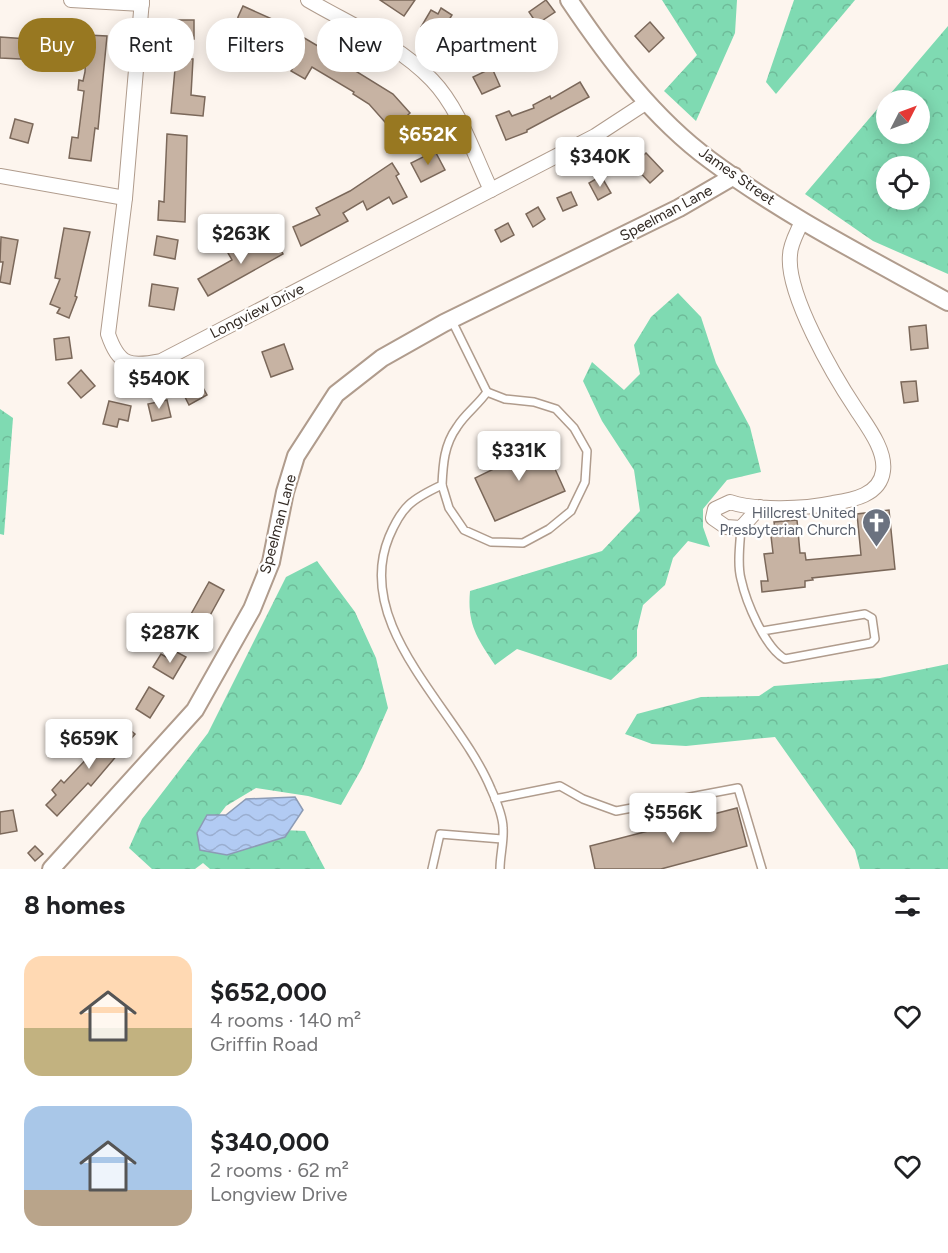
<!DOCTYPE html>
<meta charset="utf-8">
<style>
body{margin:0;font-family:Figtree,sans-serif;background:#f2f2f2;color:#202124;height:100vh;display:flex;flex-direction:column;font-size:22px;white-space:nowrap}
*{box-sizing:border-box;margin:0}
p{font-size:20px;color:#757577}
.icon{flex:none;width:33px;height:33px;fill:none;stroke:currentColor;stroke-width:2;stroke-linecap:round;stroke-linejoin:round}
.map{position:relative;height:869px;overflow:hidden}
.details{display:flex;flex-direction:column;background:#fff;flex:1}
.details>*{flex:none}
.banner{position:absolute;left:18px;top:18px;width:600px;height:54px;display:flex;gap:12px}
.needle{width:39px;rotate:48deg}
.fabs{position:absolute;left:876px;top:90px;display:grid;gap:12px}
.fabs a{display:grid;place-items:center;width:54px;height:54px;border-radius:50%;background:#fff;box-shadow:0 3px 15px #0003;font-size:30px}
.price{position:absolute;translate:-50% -51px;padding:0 14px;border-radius:6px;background:#fff;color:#222;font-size:20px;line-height:39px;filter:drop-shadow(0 2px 3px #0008)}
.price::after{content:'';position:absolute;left:50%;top:36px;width:18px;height:14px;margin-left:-9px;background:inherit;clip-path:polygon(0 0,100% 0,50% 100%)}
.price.on{background:#987821;color:#fff}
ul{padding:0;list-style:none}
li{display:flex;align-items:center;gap:18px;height:150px;padding:0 24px}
li span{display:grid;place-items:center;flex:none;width:168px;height:120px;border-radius:18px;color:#555}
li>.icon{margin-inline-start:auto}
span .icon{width:72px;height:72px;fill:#fffc;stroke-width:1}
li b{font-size:26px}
h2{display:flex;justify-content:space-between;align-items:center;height:72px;padding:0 24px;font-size:26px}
.pill{padding:0 21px;border-radius:24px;background:#fff;box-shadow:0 3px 15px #0003;font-size:21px;line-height:54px}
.pill.on{background:#987821;color:#fff}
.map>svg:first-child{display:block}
.forest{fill:url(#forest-crowns);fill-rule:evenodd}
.water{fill:url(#water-waves);stroke:#8c9bb5;stroke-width:1.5}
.building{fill:#c7b3a3;stroke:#7b685a;stroke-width:1.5}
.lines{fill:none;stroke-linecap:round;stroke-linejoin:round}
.service-casing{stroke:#b09c8d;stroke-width:10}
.minor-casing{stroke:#b09c8d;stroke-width:16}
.tertiary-casing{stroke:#b09c8d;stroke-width:20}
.service{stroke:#fff;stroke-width:7}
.minor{stroke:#fff;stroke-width:14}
.tertiary{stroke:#fff;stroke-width:16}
.labels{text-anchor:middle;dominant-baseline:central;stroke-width:4.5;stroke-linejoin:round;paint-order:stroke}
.street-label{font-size:15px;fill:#322a24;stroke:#fff}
.worship-label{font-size:15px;fill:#5b616d;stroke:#fff;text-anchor:end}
</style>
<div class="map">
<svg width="948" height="869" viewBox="0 0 948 869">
<defs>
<pattern id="forest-crowns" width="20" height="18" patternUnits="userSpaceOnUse" patternTransform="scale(1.5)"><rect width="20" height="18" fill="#7fdab2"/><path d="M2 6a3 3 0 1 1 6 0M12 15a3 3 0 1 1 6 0" fill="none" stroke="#6ebb99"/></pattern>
<pattern id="water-waves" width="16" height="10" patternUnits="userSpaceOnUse" patternTransform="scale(1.5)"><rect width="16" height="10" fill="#b2cbf3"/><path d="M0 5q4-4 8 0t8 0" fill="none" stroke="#9aaed0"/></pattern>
</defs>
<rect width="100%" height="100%" fill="#fdf5ee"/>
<g class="forest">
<path d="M662 0H737L735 33 696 121 664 91 697 55Z"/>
<path d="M794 0H855L776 94 766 82Z"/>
<path d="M948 26V274L873 241 805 194ZM886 100H920V134H886ZM886 166H920V200H886Z"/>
<path d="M678 293 701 317 716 363 750 427 761 472 727 480 703 509V527L710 547 688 541 673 558 665 585 643 605 637 630V656L611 680 517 649 495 665C477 638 467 624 470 591L602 551 640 511 634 470 602 421 583 381 592 362 624 390 640 374 634 345 651 317Z"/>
<path d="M0 409 13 418 4 535 0 534Z"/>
<path d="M317 561 355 612 376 658 388 708 362 768 341 805 308 796 256 788 226 806 210 827 305 831 325 869H210L203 863 195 869H152L129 848 142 819 208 733 286 577Z"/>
<path d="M948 664V869H860L855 850 775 737 686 746 652 744 625 734 637 714 701 697 759 696 774 686 880 678Z"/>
</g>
<path class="water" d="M295 797 303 810 285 837 227 855 200 850 197 833 207 815H226L246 799Z"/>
<g class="building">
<path d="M380 0H415L404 16Z"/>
<path d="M546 0 555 12 537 24 529 12Z"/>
<path d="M243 6 274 20 350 65 349 67 393 94 410 113 392 130 369 104 353 94 354 92 312 67 305 79 291 71 298 59 237 25 238 17Z"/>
<path d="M441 8 452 15 438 38 421 27 431 10 438 14Z"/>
<rect x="177" y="20" width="17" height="19"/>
<path d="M650 22 664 38 649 52 635 36Z"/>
<path d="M473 28 486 44 464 64 450 49Z"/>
<path d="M87 35 107 36 98 129 95 128 91 161 69 158 72 137 78 138 84 91 78 90 79 80 83 81 85 72Z"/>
<path d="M0 37 42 40 41 60 0 58Z"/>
<path d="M176 58 193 59 191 95 205 97 203 116 171 113Z"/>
<path d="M492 68 500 86 482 94 473 77Z"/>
<path d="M580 82 589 97 527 130V132L506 140 496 116 509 111 512 116 534 108 533 105 550 96 551 99Z"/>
<path d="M15 119 33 124 28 143 10 138Z"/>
<path d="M167 134 187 136 185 222 158 220 159 201 164 202Z"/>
<path d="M435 151 445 170 421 182 411 163Z"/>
<path d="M646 153 663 171 650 183 633 165Z"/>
<path d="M392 163 399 174 396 176 407 197 393 204 389 197 367 210 363 201 343 213 348 221 301 246 293 227 320 215 316 208 350 191Z"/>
<path d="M601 176 611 193 598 200 589 183Z"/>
<path d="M571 192 577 205 563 211 557 198Z"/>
<path d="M538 207 545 219 533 227 526 214Z"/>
<path d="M508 223 514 235 501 242 495 230Z"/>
<path d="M64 228 90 232 75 296 77 297 69 318 57 313 60 308 50 304 60 279 55 278Z"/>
<path d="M157 236 178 240 175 259 154 255Z"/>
<path d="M274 236 283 254 208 296 198 279 232 260 228 253 243 245 246 250Z"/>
<path d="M1 237 18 240 10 284 0 282 3 262H0Z"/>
<path d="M152 284 178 288 174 310 149 306Z"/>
<path d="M926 325 928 348 911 350 909 327Z"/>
<path d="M69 337 72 358 56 360 54 339Z"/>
<path d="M284 344 293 369 271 377 262 352Z"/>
<path d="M81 370 95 386 81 398 68 383Z"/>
<path d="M916 381 918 401 904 403 901 382Z"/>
<path d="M201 384 207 395 189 405 183 393Z"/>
<path d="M167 400 171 417 152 421 148 404Z"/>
<path d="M109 401 131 406 128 421 119 419 117 427 103 424Z"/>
<path d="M512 444 519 459 545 447 565 491 495 521 475 478 502 465 496 451Z"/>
<path d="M889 510 895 569 812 578 813 580 805 581V587L762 592 761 581H768L764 554 773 553 771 536H776L774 522 797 520 800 553H805L806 560 861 555 857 514Z"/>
<path d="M209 582 224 590 196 641 181 632Z"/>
<path d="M171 649 186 657 173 679 153 667 161 654 166 657Z"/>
<path d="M149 687 164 696 150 718 136 709Z"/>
<path d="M123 724 135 734 91 786 88 783 57 816 46 805 56 795 52 790 61 780 64 783 92 753 94 755Z"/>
<path d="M737 808 747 846 661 869H595L590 846Z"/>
<path d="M13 810 17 831 0 834V812Z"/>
<path d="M35 846 43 854 35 861 28 853Z"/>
</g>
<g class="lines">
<defs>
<g id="service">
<path d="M452 321 487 392C478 405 465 414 457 427 444 445 443 464 442 485 412 499 402 506 389 537 352 627 459 711 491 789 496 800 503 816 503 828 504 842 500 855 500 869"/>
<path d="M442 485 449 508 464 530 491 542 523 543 549 529 571 511 585 482 587 451 574 428 556 409 534 402 505 399 487 392"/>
<path d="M741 528C740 544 737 564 741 579 746 602 765 648 785 659L871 643 875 639 872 618 865 614 762 631"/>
<path d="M495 799 560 786 583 799 616 811 738 788 762 869"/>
<path d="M432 869 440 834 502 839"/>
</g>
<g id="minor">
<path d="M71 0 142 4"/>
<path d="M142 0 125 198 108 334C119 366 130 367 161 361L595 136 647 102"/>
<path d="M308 0C349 24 399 45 432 80 460 109 474 155 491 190"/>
<path d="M0 176 125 198"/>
<path d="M760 507 741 528 726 527 713 518 715 509 730 502C757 511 804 509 833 503 853 500 880 495 883 471 886 450 867 426 856 409 834 376 786 294 790 255 790 244 798 231 802 221"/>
</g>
<g id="tertiary">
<path d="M569 0C608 58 653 118 710 160 784 215 867 257 948 302"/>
<path d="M51 869 195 710 252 609 271 562 285 492 296 456 336 394 382 358 444 323 679 208 734 176"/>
</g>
</defs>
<use href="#service" class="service-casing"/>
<use href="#minor" class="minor-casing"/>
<use href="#tertiary" class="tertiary-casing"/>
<use href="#service" class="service"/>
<use href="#minor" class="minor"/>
<use href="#tertiary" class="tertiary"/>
</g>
<defs>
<symbol id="church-pin" viewBox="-11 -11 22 30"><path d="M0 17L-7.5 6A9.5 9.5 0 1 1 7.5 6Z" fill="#6b7280" stroke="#fff"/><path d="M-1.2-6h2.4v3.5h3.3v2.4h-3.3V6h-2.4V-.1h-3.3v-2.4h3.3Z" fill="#fff"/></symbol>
</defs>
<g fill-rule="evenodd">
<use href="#church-pin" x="860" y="506" width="33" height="45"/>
</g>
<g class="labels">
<g class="street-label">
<text transform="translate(737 176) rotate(35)">James Street</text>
<text transform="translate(666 213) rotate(-28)">Speelman Lane</text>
<text transform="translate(257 311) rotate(-27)">Longview Drive</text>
<text transform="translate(278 524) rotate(-75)">Speelman Lane</text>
</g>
<g class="worship-label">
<text x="856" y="513">Hillcrest United<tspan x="856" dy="17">Presbyterian Church</tspan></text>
</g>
</g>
</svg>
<div class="fabs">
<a><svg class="needle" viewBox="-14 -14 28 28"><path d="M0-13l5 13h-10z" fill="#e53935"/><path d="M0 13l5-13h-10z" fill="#757577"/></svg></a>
<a><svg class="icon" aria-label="locate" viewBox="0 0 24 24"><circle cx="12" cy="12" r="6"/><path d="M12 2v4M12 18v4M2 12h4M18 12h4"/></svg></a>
</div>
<b class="price on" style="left:428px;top:166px">$652K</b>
<b class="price" style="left:600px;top:188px">$340K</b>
<b class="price" style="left:241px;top:265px">$263K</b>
<b class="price" style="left:159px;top:410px">$540K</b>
<b class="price" style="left:519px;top:482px">$331K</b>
<b class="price" style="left:170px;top:664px">$287K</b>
<b class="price" style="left:89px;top:770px">$659K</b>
<b class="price" style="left:673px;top:844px">$556K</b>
<div class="banner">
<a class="pill on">Buy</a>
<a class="pill">Rent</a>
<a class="pill">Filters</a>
<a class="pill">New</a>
<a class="pill">Apartment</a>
</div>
</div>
<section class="details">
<h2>8 homes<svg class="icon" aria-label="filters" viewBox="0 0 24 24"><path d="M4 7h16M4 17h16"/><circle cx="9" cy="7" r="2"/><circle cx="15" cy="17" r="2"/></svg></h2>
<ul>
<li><span style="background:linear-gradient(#ffd9b3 60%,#c2b280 0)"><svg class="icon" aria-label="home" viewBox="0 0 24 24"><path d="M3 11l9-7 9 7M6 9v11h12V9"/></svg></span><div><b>$652,000</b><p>4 rooms · 140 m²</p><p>Griffin Road</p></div><svg class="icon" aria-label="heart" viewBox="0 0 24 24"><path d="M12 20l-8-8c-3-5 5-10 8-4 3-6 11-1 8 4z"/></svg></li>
<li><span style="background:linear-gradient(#a9c7e8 70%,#b9a48a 0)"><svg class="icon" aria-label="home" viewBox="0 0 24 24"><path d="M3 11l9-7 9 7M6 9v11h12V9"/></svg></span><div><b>$340,000</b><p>2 rooms · 62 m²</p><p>Longview Drive</p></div><svg class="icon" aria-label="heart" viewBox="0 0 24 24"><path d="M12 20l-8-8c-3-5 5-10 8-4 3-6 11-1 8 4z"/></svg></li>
</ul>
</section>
